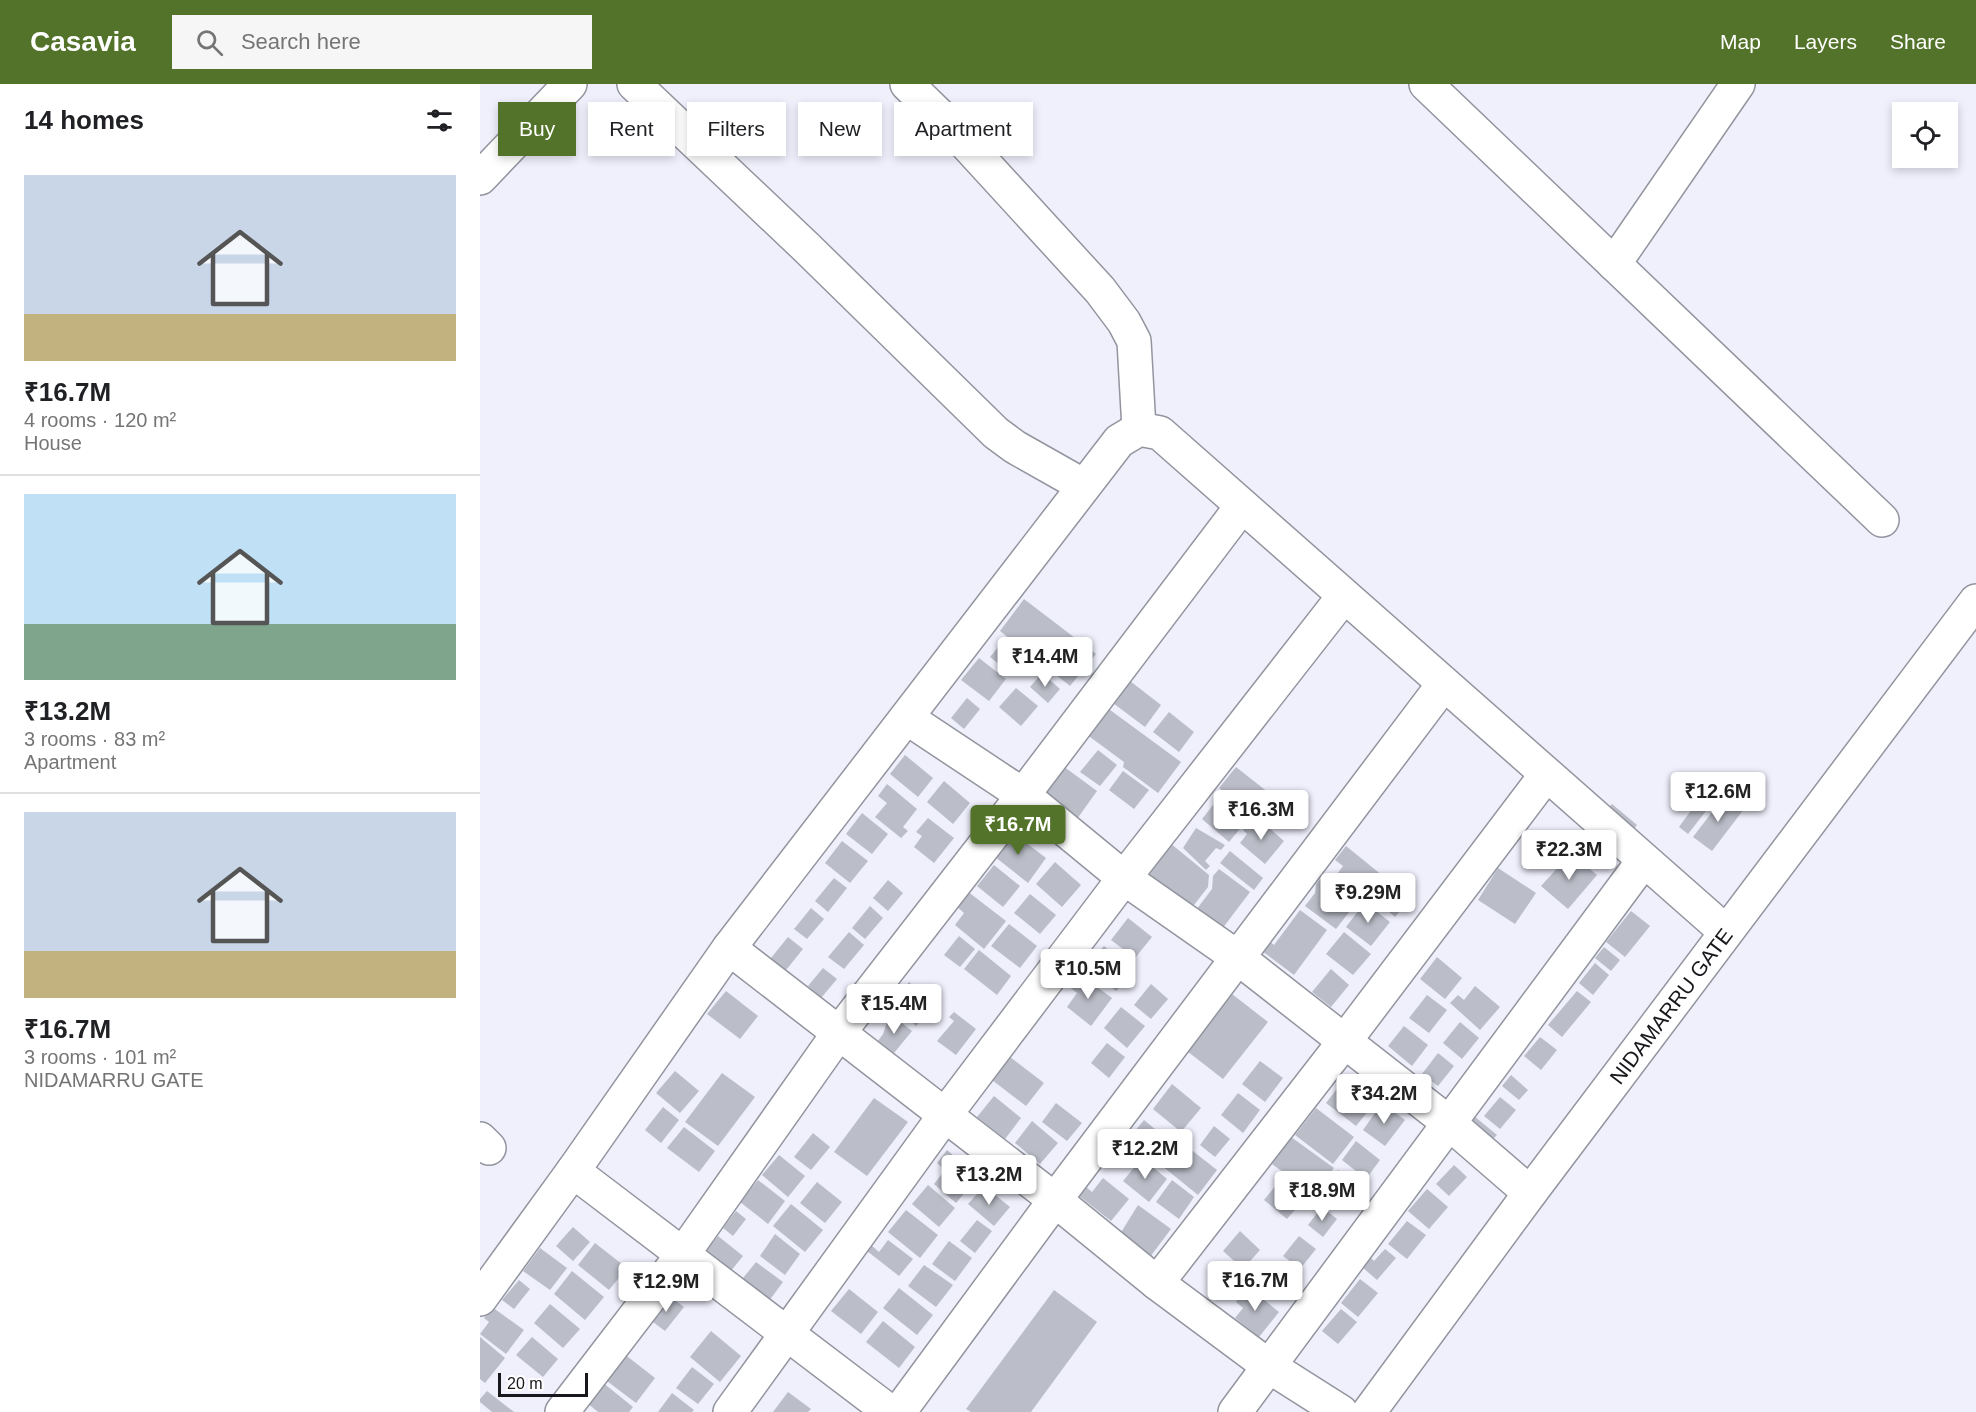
<!DOCTYPE html>
<meta charset="utf-8">
<style>
body{margin:0;font-family:Helvetica,sans-serif;background:#f6f6f6;color:#202124;height:100vh;display:flex;flex-direction:column;font-size:22px;white-space:nowrap}
*{box-sizing:border-box;margin:0}
p{font-size:20px;color:#757577}
.icon{flex:none;width:33px;height:33px;fill:none;stroke:currentColor;stroke-width:2;stroke-linecap:round;stroke-linejoin:round}
.map{position:relative;flex:1;overflow:hidden}
.sheet{display:flex;flex-direction:column;background:#fff;width:480px}
.sheet>*{flex:none}
.guide{position:absolute;left:18px;top:18px;width:570px;height:54px;display:flex;gap:12px}
.controls{position:absolute;left:1412px;top:18px;display:grid;gap:12px}
.controls a{display:grid;place-items:center;width:66px;height:66px;border-radius:0px;background:#fff;box-shadow:0 3px 9px #0003;font-size:30px}
.scale{position:absolute;left:18px;bottom:15px;width:90px;box-sizing:border-box;padding-left:6px;border:3px solid #18181c;border-top:0;font-size:16px;line-height:21px;white-space:nowrap;color:#18181c;-webkit-text-stroke:4px #fff;paint-order:stroke}
.price{position:absolute;translate:-50% -51px;padding:0 14px;border-radius:6px;background:#fff;color:#222;font-size:20px;line-height:39px;filter:drop-shadow(0 2px 3px #0008)}
.price::after{content:'';position:absolute;left:50%;top:36px;width:18px;height:14px;margin-left:-9px;background:inherit;clip-path:polygon(0 0,100% 0,50% 100%)}
.price.on{background:#527329;color:#fff}
ul{padding:0;list-style:none}
li{display:grid;align-content:center;gap:12px;height:318px;padding:0 24px}
li+li{border-top:2px solid #e0e0e0}
li span{display:grid;place-items:center;height:186px;border-radius:0px;color:#555}
li>.icon{margin-inline-start:auto}
span .icon{width:108px;height:108px;fill:#fffc;stroke-width:1}
li b{font-size:26px}
h2{display:flex;justify-content:space-between;align-items:center;height:72px;padding:0 24px;font-size:26px}
.pill{padding:0 21px;border-radius:0px;background:#fff;box-shadow:0 3px 9px #0003;font-size:21px;line-height:54px}
.pill.on{background:#527329;color:#fff}
header{display:flex;align-items:center;gap:36px;box-sizing:border-box;height:84px;padding:0 30px;background:#527329;color:#fff}
header strong{font-size:28px}
nav{display:flex;gap:33px;margin-inline-start:auto;font-size:21px}
.search{width:420px;height:54px;background:#f6f6f6;display:flex;align-items:center;gap:15px;box-sizing:border-box;padding:0 21px;border-radius:0px;color:#757577;font-size:22px}
main{display:flex;flex:1;min-height:0}
.map>svg:first-child{display:block}
.building{fill:#bbbdc8}
.lines{fill:none;stroke-linecap:round;stroke-linejoin:round}
.minor-casing{stroke:#92949e;stroke-width:36}
.major-casing{stroke:#92949e;stroke-width:36}
.minor{stroke:#fff;stroke-width:33}
.major{stroke:#fff;stroke-width:33}
.labels{text-anchor:middle;dominant-baseline:central;stroke-width:6;stroke-linejoin:round;paint-order:stroke}
.street-label{font-size:21px;fill:#18181c;stroke:#fff}
</style>
<header>
<strong>Casavia</strong>
<div class="search"><svg class="icon" aria-label="search" viewBox="0 0 24 24"><circle cx="10" cy="10" r="6"/><path d="M15 15l6 6"/></svg>Search here</div>
<nav><a>Map</a><a>Layers</a><a>Share</a></nav>
</header>
<main>
<section class="sheet">
<h2>14 homes<svg class="icon" aria-label="filters" viewBox="0 0 24 24"><path d="M4 7h16M4 17h16"/><circle cx="9" cy="7" r="2"/><circle cx="15" cy="17" r="2"/></svg></h2>
<ul>
<li><span style="background:linear-gradient(#c9d6e8 75%,#c2b280 0)"><svg class="icon" aria-label="home" viewBox="0 0 24 24"><path d="M3 11l9-7 9 7M6 9v11h12V9"/></svg></span><div><b>₹16.7M</b><p>4 rooms · 120 m²</p><p>House</p></div></li>
<li><span style="background:linear-gradient(#bfe0f5 70%,#7fa58c 0)"><svg class="icon" aria-label="home" viewBox="0 0 24 24"><path d="M3 11l9-7 9 7M6 9v11h12V9"/></svg></span><div><b>₹13.2M</b><p>3 rooms · 83 m²</p><p>Apartment</p></div></li>
<li><span style="background:linear-gradient(#c9d6e8 75%,#c2b280 0)"><svg class="icon" aria-label="home" viewBox="0 0 24 24"><path d="M3 11l9-7 9 7M6 9v11h12V9"/></svg></span><div><b>₹16.7M</b><p>3 rooms · 101 m²</p><p>NIDAMARRU GATE</p></div></li>
</ul>
</section>
<div class="map">
<svg width="1496" height="1328" viewBox="0 0 1496 1328">
<rect width="100%" height="100%" fill="#eff0fc"/>
<g class="building">
<path d="M544 515 616 570 590 602 520 547Z"/>
<path d="M524 556 544 572 530 589 510 573Z"/>
<path d="M499 574 526 595 509 617 481 596Z"/>
<path d="M562 589 580 605 568 619 550 603Z"/>
<path d="M650 597 681 621 665 643 633 619Z"/>
<path d="M536 604 558 622 541 642 519 623Z"/>
<path d="M487 614 500 625 484 645 471 634Z"/>
<path d="M626 623 701 678 678 709 643 683 644 678 606 650Z"/>
<path d="M689 628 714 648 699 668 673 648Z"/>
<path d="M618 666 637 681 620 702 600 688Z"/>
<path d="M425 671 453 694 438 713 410 690Z"/>
<path d="M583 682 617 707 597 735 562 710Z"/>
<path d="M756 683 789 709 772 730 739 704Z"/>
<path d="M643 687 669 706 654 725 629 706Z"/>
<path d="M464 697 490 719 473 740 447 718Z"/>
<path d="M407 700 437 725 423 743 428 747 421 754 395 733 407 719 398 712Z"/>
<path d="M741 711 769 734 749 758 722 735Z"/>
<path d="M1245 711 1264 725 1232 767 1213 753Z"/>
<path d="M1220 714 1230 722 1208 750 1199 743Z"/>
<path d="M1132 720 1157 741 1145 756 1120 734Z"/>
<path d="M382 729 408 750 392 770 366 750Z"/>
<path d="M448 734 474 754 454 779 434 763 442 752 436 748Z"/>
<path d="M781 737 804 757 785 780 760 759 767 750 763 746 769 738 776 743Z"/>
<path d="M716 744 745 761 741 766 736 764 725 777 730 782 726 786 703 764Z"/>
<path d="M528 745 566 774 548 799 510 769Z"/>
<path d="M362 757 388 777 370 799 345 779Z"/>
<path d="M690 759 729 791 728 803 707 830 669 801 667 786Z"/>
<path d="M866 762 903 792 882 817 854 794 863 782 855 776Z"/>
<path d="M750 767 783 794 774 806 740 779Z"/>
<path d="M1091 769 1117 791 1088 825 1061 802Z"/>
<path d="M575 778 601 801 582 823 556 800Z"/>
<path d="M514 781 540 802 523 823 497 802Z"/>
<path d="M1018 784 1056 809 1035 840 998 816Z"/>
<path d="M739 785 770 808 742 845 716 826 732 805 733 792Z"/>
<path d="M843 792 877 818 856 845 825 822 835 809 836 800Z"/>
<path d="M909 793 932 813 915 833 892 813Z"/>
<path d="M354 794 367 804 348 828 335 817Z"/>
<path d="M408 796 423 809 408 827 393 814Z"/>
<path d="M487 807 526 837 504 865 475 841 484 829 475 821Z"/>
<path d="M550 810 576 831 560 850 534 829Z"/>
<path d="M885 818 910 838 891 862 866 843Z"/>
<path d="M390 822 403 834 385 855 372 844Z"/>
<path d="M331 824 344 835 327 855 314 845Z"/>
<path d="M820 826 847 846 814 891 782 867 789 857 794 861Z"/>
<path d="M1151 827 1170 842 1145 873 1126 858Z"/>
<path d="M648 834 672 853 655 874 631 856Z"/>
<path d="M529 840 557 862 540 884 511 862Z"/>
<path d="M369 848 384 861 364 885 348 873Z"/>
<path d="M864 848 891 870 873 891 846 870Z"/>
<path d="M479 852 495 865 480 883 464 871Z"/>
<path d="M308 853 323 865 306 886 291 874Z"/>
<path d="M624 862 654 887 636 907 607 882Z"/>
<path d="M1124 863 1140 876 1131 887 1115 874Z"/>
<path d="M499 866 531 892 517 911 484 885Z"/>
<path d="M957 873 982 894 965 915 940 895Z"/>
<path d="M1115 879 1129 891 1113 911 1099 899Z"/>
<path d="M343 884 357 895 341 914 328 902Z"/>
<path d="M851 885 869 901 851 923 832 908Z"/>
<path d="M598 889 632 914 611 942 587 923 597 909 588 902Z"/>
<path d="M429 898 454 921 436 942 411 919Z"/>
<path d="M671 900 688 915 671 935 654 921Z"/>
<path d="M995 902 1020 923 1000 946 970 919 978 911 984 916Z"/>
<path d="M246 907 278 932 260 955 227 930Z"/>
<path d="M1097 907 1111 918 1082 953 1068 941Z"/>
<path d="M752 910 788 938 743 995 707 967Z"/>
<path d="M947 911 967 926 949 949 929 934Z"/>
<path d="M641 923 665 942 647 964 624 944Z"/>
<path d="M474 928 496 945 476 971 457 957 474 937 469 933Z"/>
<path d="M409 933 417 935 432 947 414 969 398 957 403 950Z"/>
<path d="M980 938 999 954 982 975 963 959Z"/>
<path d="M924 942 948 961 932 982 908 962Z"/>
<path d="M1060 953 1077 966 1061 986 1044 972Z"/>
<path d="M627 959 645 973 629 994 611 979Z"/>
<path d="M958 969 974 982 958 1002 942 990Z"/>
<path d="M530 973 564 999 546 1022 512 996Z"/>
<path d="M780 977 803 994 785 1018 762 1000Z"/>
<path d="M195 987 219 1007 200 1029 176 1009Z"/>
<path d="M242 989 275 1013 238 1062 205 1038Z"/>
<path d="M1031 991 1048 1006 1039 1016 1022 1002Z"/>
<path d="M863 997 893 1021 876 1042 846 1019Z"/>
<path d="M692 1000 721 1024 701 1048 673 1025Z"/>
<path d="M758 1009 780 1026 763 1049 741 1031Z"/>
<path d="M514 1012 541 1034 525 1055 497 1033Z"/>
<path d="M1020 1013 1036 1026 1020 1045 1004 1032Z"/>
<path d="M394 1014 428 1038 387 1092 354 1068Z"/>
<path d="M576 1019 602 1039 587 1057 562 1038Z"/>
<path d="M902 1019 925 1036 905 1062 883 1046Z"/>
<path d="M183 1023 199 1036 181 1059 165 1046Z"/>
<path d="M836 1024 874 1053 853 1080 815 1051Z"/>
<path d="M994 1032 1017 1051 1011 1057 988 1038Z"/>
<path d="M664 1036 693 1060 680 1076 650 1053Z"/>
<path d="M552 1037 578 1059 560 1080 535 1059Z"/>
<path d="M734 1042 750 1055 735 1073 720 1061Z"/>
<path d="M204 1043 235 1067 219 1088 187 1064Z"/>
<path d="M333 1049 350 1063 331 1086 314 1073Z"/>
<path d="M811 1053 854 1084 834 1111 792 1080Z"/>
<path d="M700 1057 737 1086 718 1111 681 1081Z"/>
<path d="M876 1057 900 1076 886 1095 862 1076Z"/>
<path d="M467 1066 498 1093 476 1119 454 1100 465 1086 457 1079Z"/>
<path d="M299 1071 325 1092 308 1113 282 1091Z"/>
<path d="M662 1074 687 1095 669 1118 643 1097Z"/>
<path d="M974 1081 987 1093 969 1112 956 1100Z"/>
<path d="M858 1086 880 1102 864 1122 844 1106Z"/>
<path d="M623 1094 649 1115 631 1137 598 1111 605 1102 612 1108Z"/>
<path d="M278 1096 305 1117 288 1140 260 1118Z"/>
<path d="M692 1096 714 1113 699 1135 676 1118Z"/>
<path d="M337 1098 362 1118 345 1139 320 1119Z"/>
<path d="M797 1100 820 1120 807 1135 784 1116Z"/>
<path d="M448 1101 475 1124 459 1143 432 1120Z"/>
<path d="M504 1102 530 1123 514 1142 488 1120Z"/>
<path d="M947 1105 968 1123 949 1145 928 1127Z"/>
<path d="M311 1120 343 1146 325 1168 293 1142Z"/>
<path d="M658 1121 691 1145 670 1173 640 1150Z"/>
<path d="M842 1123 857 1135 843 1153 828 1141Z"/>
<path d="M426 1126 458 1151 440 1174 408 1148Z"/>
<path d="M256 1127 266 1135 253 1152 243 1144Z"/>
<path d="M497 1136 512 1147 495 1169 480 1157Z"/>
<path d="M927 1137 946 1151 927 1175 908 1160Z"/>
<path d="M93 1143 110 1158 93 1177 76 1162Z"/>
<path d="M760 1147 780 1166 763 1185 743 1167Z"/>
<path d="M295 1150 320 1170 305 1191 280 1172Z"/>
<path d="M238 1152 263 1172 246 1193 221 1173Z"/>
<path d="M819 1152 836 1165 820 1185 803 1172Z"/>
<path d="M408 1156 433 1175 419 1192 387 1167 391 1161 399 1168Z"/>
<path d="M469 1157 492 1174 475 1197 452 1180Z"/>
<path d="M115 1159 147 1184 129 1206 98 1181Z"/>
<path d="M60 1164 87 1184 70 1206 43 1187Z"/>
<path d="M905 1165 916 1174 897 1196 881 1182 889 1172 894 1177Z"/>
<path d="M276 1178 303 1198 286 1221 259 1199Z"/>
<path d="M800 1179 816 1194 800 1213 783 1199Z"/>
<path d="M444 1181 473 1201 456 1223 428 1202Z"/>
<path d="M92 1187 124 1213 105 1236 74 1210Z"/>
<path d="M880 1195 898 1209 878 1233 861 1219Z"/>
<path d="M39 1196 50 1205 34 1225 22 1216Z"/>
<path d="M768 1203 799 1228 779 1253 755 1234 763 1224 756 1218Z"/>
<path d="M419 1204 453 1231 437 1251 403 1224Z"/>
<path d="M369 1205 398 1228 381 1250 351 1227Z"/>
<path d="M574 1206 617 1238 551 1328H491L486 1325Z"/>
<path d="M187 1210 204 1223 185 1247 169 1235Z"/>
<path d="M70 1220 100 1245 83 1264 54 1239Z"/>
<path d="M12 1223 44 1246 26 1270 0 1250 9 1238 4 1234Z"/>
<path d="M861 1225 877 1238 858 1260 842 1247Z"/>
<path d="M403 1237 435 1263 419 1284 386 1258Z"/>
<path d="M231 1247 261 1272 240 1298 210 1273Z"/>
<path d="M0 1253 25 1274 5 1299 0 1295Z"/>
<path d="M52 1253 78 1275 63 1293 36 1271Z"/>
<path d="M143 1269 175 1294 156 1319 123 1294Z"/>
<path d="M212 1283 234 1300 218 1320 196 1304Z"/>
<path d="M122 1298 153 1323 149 1328H118L106 1318Z"/>
<path d="M7 1307 34 1328H12L0 1318V1315Z"/>
<path d="M308 1308 331 1325 328 1328H293Z"/>
<path d="M192 1309 214 1326 212 1328H178Z"/>
</g>
<g class="lines">
<defs>
<g id="minor">
<path d="M154 0 326 163 516 349 535 363 604 402"/>
<path d="M427 0 468 40 620 206 644 238 654 257 659 345"/>
<path d="M946 0 1402 436"/>
<path d="M0 94 90 0"/>
<path d="M1134 180 1258 0"/>
<path d="M427 634 543 711 644 794 757 873 969 1039 1050 1109"/>
<path d="M249 864 575 1116 677 1199 790 1283 861 1328"/>
<path d="M0 1055 9 1064"/>
<path d="M93 1087 410 1328"/>
<path d="M677 1199 864 958 1066 691"/>
<path d="M0 1215 93 1087 249 864 639 357 659 345 680 349 1246 848"/>
<path d="M82 1328 203 1170 358 950 534 723 762 422"/>
<path d="M250 1328 465 1031 644 794 864 512"/>
<path d="M419 1328 575 1116 963 601"/>
<path d="M755 1328 1164 776"/>
</g>
<path id="major" d="M889 1328 1050 1109 1496 517"/>
</defs>
<use href="#minor" class="minor-casing"/>
<use href="#major" class="major-casing"/>
<use href="#minor" class="minor"/>
<use href="#major" class="major"/>
</g>
<g class="labels">
<g class="street-label">
<text transform="translate(1191 922) rotate(-53)">NIDAMARRU GATE</text>
</g>
</g>
</svg>
<div class="controls">
<a><svg class="icon" aria-label="locate" viewBox="0 0 24 24"><circle cx="12" cy="12" r="6"/><path d="M12 2v4M12 18v4M2 12h4M18 12h4"/></svg></a>
</div>
<div class="scale">20 m</div>
<b class="price" style="left:565px;top:604px">₹14.4M</b>
<b class="price" style="left:1238px;top:739px">₹12.6M</b>
<b class="price" style="left:781px;top:757px">₹16.3M</b>
<b class="price on" style="left:538px;top:772px">₹16.7M</b>
<b class="price" style="left:1089px;top:797px">₹22.3M</b>
<b class="price" style="left:888px;top:840px">₹9.29M</b>
<b class="price" style="left:608px;top:916px">₹10.5M</b>
<b class="price" style="left:414px;top:951px">₹15.4M</b>
<b class="price" style="left:904px;top:1041px">₹34.2M</b>
<b class="price" style="left:665px;top:1096px">₹12.2M</b>
<b class="price" style="left:509px;top:1122px">₹13.2M</b>
<b class="price" style="left:842px;top:1138px">₹18.9M</b>
<b class="price" style="left:775px;top:1228px">₹16.7M</b>
<b class="price" style="left:186px;top:1229px">₹12.9M</b>
<div class="guide">
<a class="pill on">Buy</a>
<a class="pill">Rent</a>
<a class="pill">Filters</a>
<a class="pill">New</a>
<a class="pill">Apartment</a>
</div>
</div>
</main>
